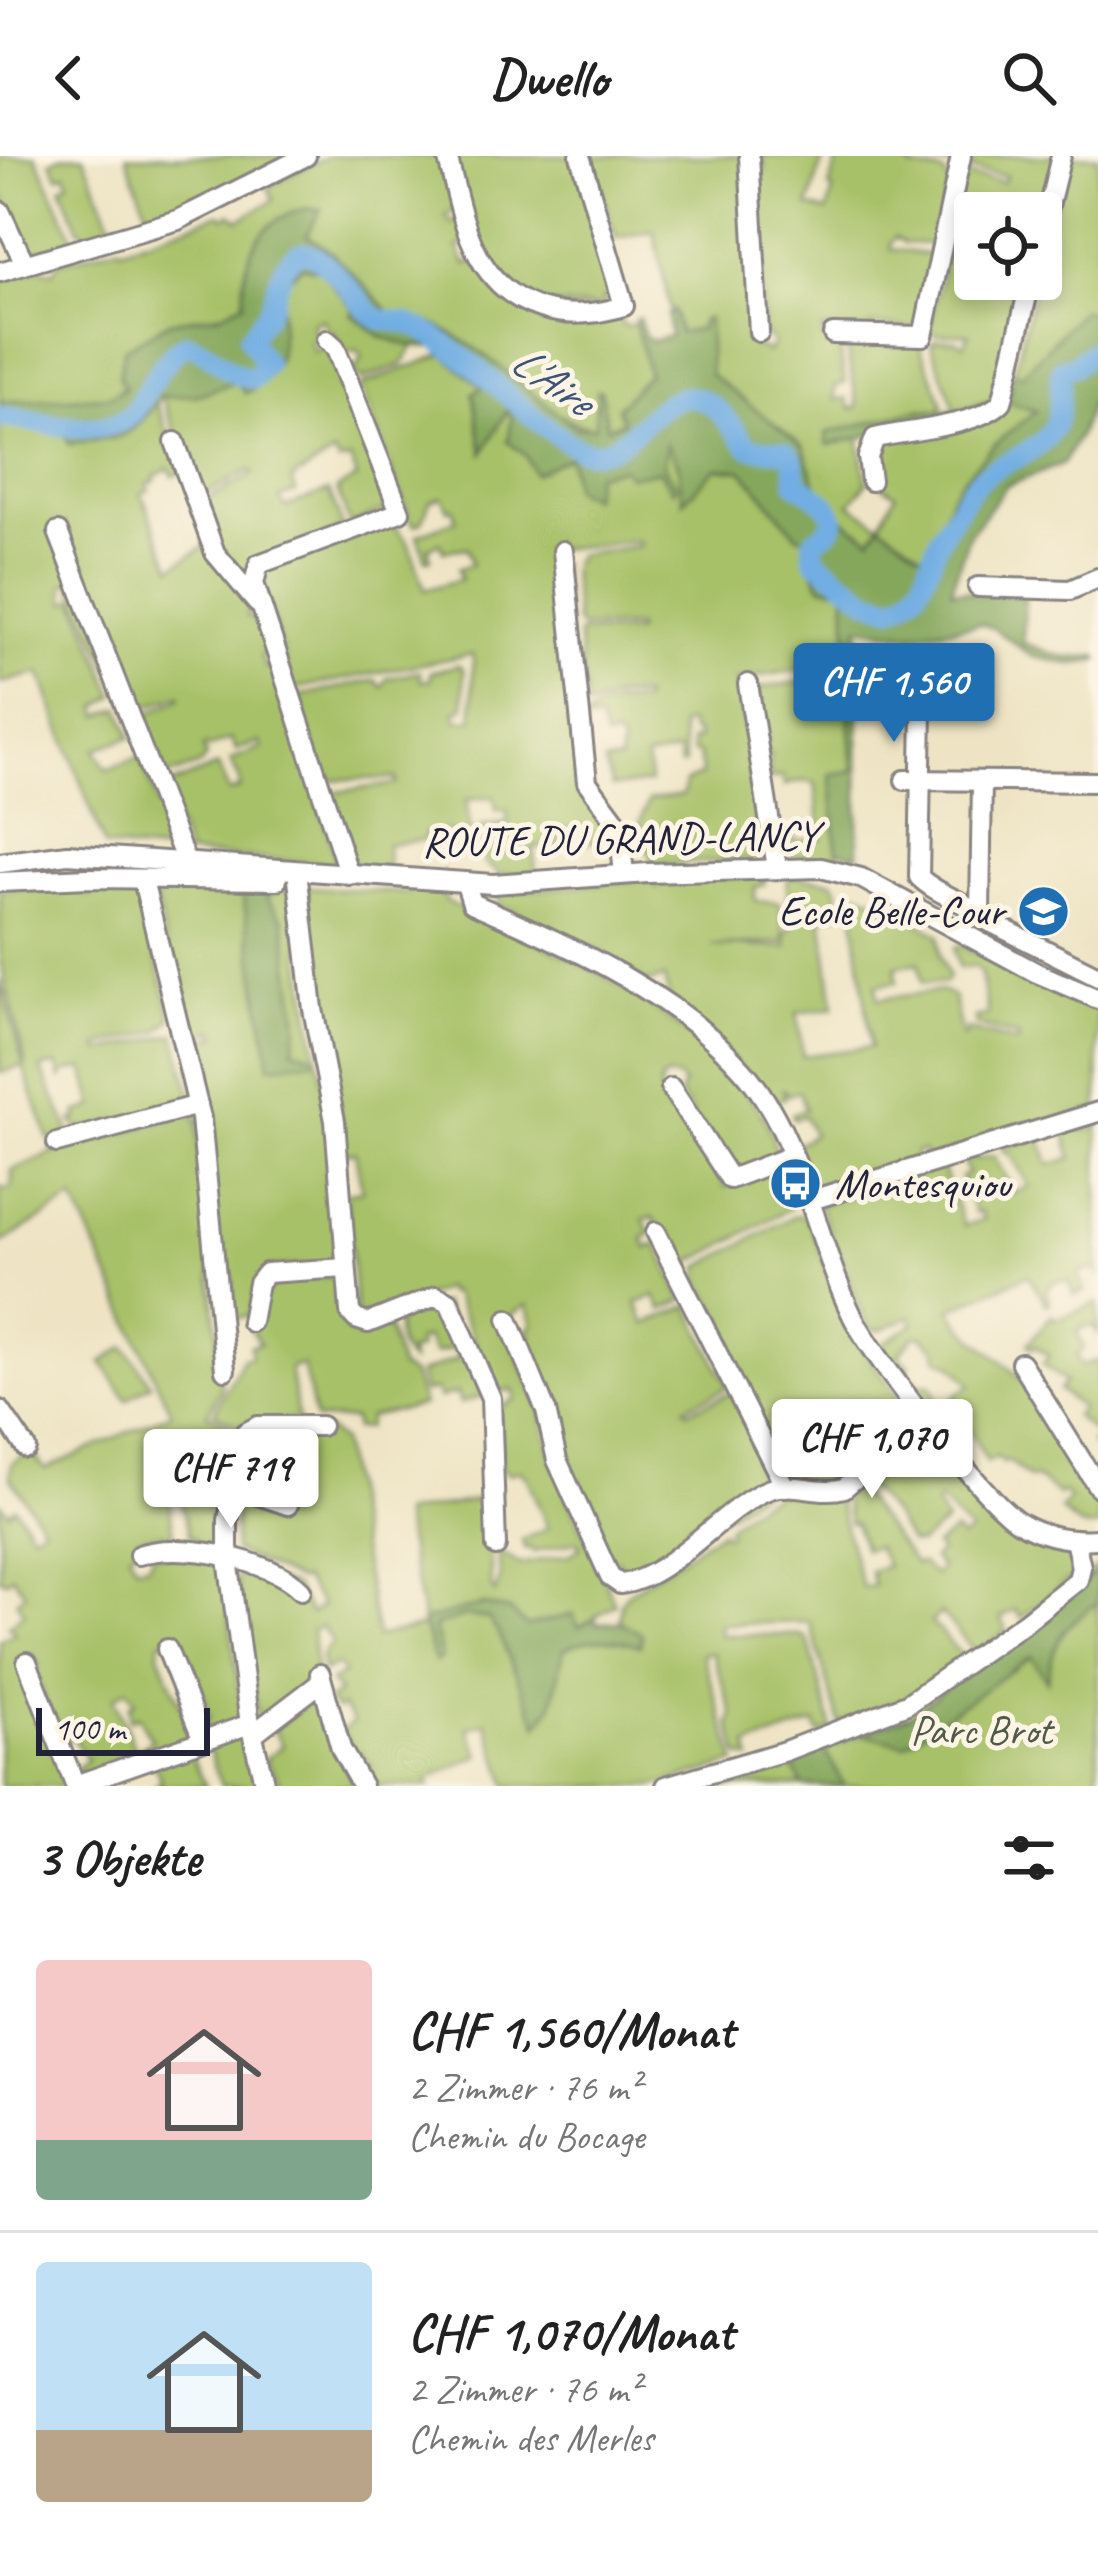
<!DOCTYPE html>
<html lang="de">
<meta charset="utf-8">
<style>
body{margin:0;font-family:Caveat,sans-serif;background:#f6f6f6;color:#222;height:100vh;display:flex;flex-direction:column;font-size:45px;white-space:nowrap}
*{box-sizing:border-box;margin:0}
p{font-size:39px;color:#767676}
.icon{flex:none;width:66px;height:66px;fill:none;stroke:currentColor;stroke-width:2;stroke-linecap:round;stroke-linejoin:round}
.map{position:relative;height:1630px;overflow:hidden}
.panel{display:flex;flex-direction:column;background:#fff;flex:1}
.panel>*{flex:none}
.tools{position:absolute;left:954px;top:36px;display:grid;gap:24px}
.tools a{display:grid;place-items:center;width:108px;height:108px;border-radius:12px;background:#fff;box-shadow:0 6px 18px #0003;font-size:60px}
.scale{position:absolute;left:36px;bottom:30px;width:174px;box-sizing:border-box;padding-left:12px;border:6px solid #22223b;border-top:0;font-size:33px;line-height:42px;white-space:nowrap;color:#22223b;-webkit-text-stroke:9px #fcf5e5;paint-order:stroke}
.price{position:absolute;translate:-50% -102px;padding:0 27px;border-radius:12px;background:#fff;color:#222;font-size:39px;line-height:78px;filter:drop-shadow(0 3px 6px #0008)}
.price::after{content:'';position:absolute;left:50%;top:72px;width:36px;height:27px;margin-left:-18px;background:inherit;clip-path:polygon(0 0,100% 0,50% 100%)}
.price.on{background:#1f6fb2;color:#fff}
ul{padding:0;list-style:none}
li{display:flex;align-items:center;gap:36px;height:300px;padding:0 36px}
li+li{border-top:3px solid #e0e0e0}
li span{display:grid;place-items:center;flex:none;width:336px;height:240px;border-radius:12px;color:#555}
li>.icon{margin-inline-start:auto}
span .icon{width:144px;height:144px;fill:#fffc;stroke-width:1}
li b{font-size:51px}
h2{display:flex;justify-content:space-between;align-items:center;height:144px;padding:0 36px;font-size:51px}
header{display:flex;justify-content:space-between;align-items:center;height:156px;padding:0 36px;background:#fff;font-size:54px;font-weight:700}
.map>svg:first-child{display:block}
.green{fill:#a7c167;stroke:#647251;stroke-width:3}
.forest{fill:#85a75c;stroke:#54644c;stroke-width:3}
.lines{fill:none;stroke-linecap:round;stroke-linejoin:round}
.river{stroke:#72aee3;stroke-width:21}
.minor-casing{stroke:#888380;stroke-width:24}
.minor{stroke:#fff;stroke-width:18}
.labels{text-anchor:middle;dominant-baseline:central;stroke-width:10;stroke-linejoin:round;paint-order:stroke}
.street-label{font-size:42px;fill:#22223b;stroke:#fcf5e5}
.poi-label{font-size:42px;fill:#22223b;stroke:#fcf5e5;text-anchor:end}
.park-label{font-size:42px;fill:#515a4a;stroke:#fcf5e5}
.water-label{font-size:45px;font-style:italic;fill:#3e5376;stroke:#fcf5e5}
</style>
<header><svg class="icon" aria-label="back" viewBox="0 0 24 24"><path d="M15 5l-7 7 7 7"/></svg>Dwello<svg class="icon" aria-label="search" viewBox="0 0 24 24"><circle cx="10" cy="10" r="6"/><path d="M15 15l6 6"/></svg></header>
<div class="map">
<svg width="1098" height="1630" viewBox="0 0 1098 1630">
<rect width="100%" height="100%" fill="#fcf5e5"/>
<filter id="ink" filterUnits="userSpaceOnUse"><feTurbulence type="fractalNoise" baseFrequency=".00833" numOctaves="2"/><feDisplacementMap in="SourceGraphic" scale="24" xChannelSelector="R" yChannelSelector="G"/><feConvolveMatrix kernelMatrix="1 2 1 2 8 2 1 2 1" color-interpolation-filters="sRGB"/></filter>
<filter id="wash" filterUnits="userSpaceOnUse"><feTurbulence type="fractalNoise" baseFrequency=".004" numOctaves="4" result="noise"/><feDisplacementMap in="SourceGraphic" scale="48" xChannelSelector="R" yChannelSelector="G"/><feGaussianBlur stdDeviation="2.7" result="paint"/><feColorMatrix in="noise" values="0 0 0 0 0 0 0 0 0 0 0 0 0 0 0 0 0 1.4 0 .05"/><feComposite in="paint" operator="in"/></filter>
<g filter="url(#wash)">
<rect width="100%" height="100%" fill="#eee4c4"/>
<g class="green">
<path d="M0 0H36L74 84 30 97 0 34Z"/>
<path d="M61 0H84L114 74 92 80 79 73 61 31 69 26 65 17 58 20 51 5Z"/>
<path d="M126 0H291L197 47 193 41 174 50 175 56 150 63Z"/>
<path d="M328 0H440L456 54 446 60 451 67 459 63 466 86 458 92 466 109 474 105 513 148 618 158 624 171 635 168 656 241C642 253 627 267 609 271 545 284 474 160 390 157L333 98 307 79 238 186 201 161C189 163 173 163 163 170 139 186 137 224 111 240L0 247V125L38 113 54 116 58 107 119 90 121 93 220 58 225 62 230 57 239 64 274 44 268 32 276 26Z"/>
<path d="M451 0H575L599 78 594 80 596 90 602 92 614 139 602 143 605 151 536 148 488 108Z"/>
<path d="M591 0H744L752 179 748 180V187L769 196 773 186 764 178 755 14 766 13 761 0H824L808 51 827 56 833 34 829 32 839 0H956L950 10 912 5 911 12 943 17 950 25 936 88 904 87 895 81 891 86V93L933 99 920 169 914 172 872 169 871 173 822 174 823 184H832L839 190 845 227 835 230V244L846 242 851 253 858 251 846 190 852 184 919 188 943 248 938 259 858 276 867 327 850 348 880 368 896 338 878 327 873 294 878 285 984 262 991 266 1007 247 1036 123H1041V100L1067 0H1098V171L1054 245 912 432 874 417 832 345 815 327 803 290 712 238 707 182 676 184 654 75 616 82Z"/>
<path d="M968 0H1057L1041 57H975V96L952 94 948 89 962 23 967 20 1004 26 1006 20 969 13Z"/>
<path d="M952 100 975 103V123H1025L996 243 956 255 931 189 935 184H955L964 189 969 178H935L930 172 945 104Z"/>
<path d="M302 110 320 114 382 181 414 190 402 209 361 224 353 214 362 204 359 195 343 196 334 176 327 173 322 163 312 167 316 178 310 188 314 195 324 191 333 195 390 348 388 353 350 369 337 333 357 322 351 304 339 306 334 298 292 323 296 336 280 342 285 351 329 335 343 371 248 423 223 403 204 350 211 341 253 318 250 314 201 340 160 237 278 200 281 130Z"/>
<path d="M443 198 557 293 670 255 685 343 716 312 742 314 796 378 805 383C803 410 824 420 845 432L853 615 831 619 837 702 783 700 780 676 793 675 794 685 822 682 815 627 803 625 785 629 783 621 769 623 770 598H765L762 588 768 585 766 572H762L759 532 807 525 805 513 735 524 740 537 761 703 652 709 650 697C630 684 641 662 649 644L683 639 685 626 702 619 699 597H693L691 585 698 584 697 579 691 575 689 567 681 569 685 608 680 609 678 596 647 602 650 627 612 631 605 607 620 605 621 586 616 581 605 583 599 564 585 566C596 547 623 545 643 546V541L619 540 587 552 578 480 581 476H636V471H580L576 466 571 411 577 399 640 390 639 385 544 394 545 402 560 408 584 628 578 633 579 639C600 642 612 665 617 683L588 686 585 671 559 674 560 689 533 692 536 717 501 719 484 707 480 671 508 667 507 655H496L494 641 466 644 472 688 453 690 451 675 425 677V684L387 688 388 711 353 709 329 637 396 628V622L324 624 299 540 376 524 382 531 388 522 420 516 421 525 431 524V516L459 509 464 514V552L456 555 457 565 473 564V498L293 533 260 418 267 411 303 402 392 366 409 388 425 434 461 423 458 413 472 408 467 392 443 395 440 387 428 392 431 403 426 404 417 379 456 364 453 352 448 353 442 341 430 345 422 366 415 369 411 365 360 230Z"/>
<path d="M156 246 183 316 173 320 169 312 154 321 155 325 147 328 149 334 141 337 172 411 208 388 256 453 248 454 247 460 262 466 272 494 261 499 266 512 277 509 337 708 187 698 165 635 168 630 218 610 229 636 240 633 239 622 230 605 262 592 260 586 236 594 231 583 208 592 206 589 203 591 206 601 200 609 159 623 134 564 180 543V539L131 556 70 426 64 429 66 446 75 443 115 540 98 551 100 559 120 552 131 581 95 593 106 614 140 601 176 697 105 691 40 517 0 527V269L64 276 70 288C114 281 128 285 156 246Z"/>
<path d="M765 720 764 728 755 732V745L780 747 785 786 712 790 787 791 786 776 791 775 787 727 790 720 833 725 838 734V758L822 760 834 852 797 857 803 900 871 891 851 734 887 747 939 779 940 798 949 822 945 827H922L919 807 896 810 897 826 876 829 878 843 941 835 954 841 961 880 966 879 965 873 1018 887 1019 881 976 869 975 862 988 859 981 818 976 810 959 812 954 793 959 789 1050 834 1098 853V952L929 1003 923 995 916 996 913 1008 814 1035 796 989 813 978 804 960 794 963 792 958 805 953 799 935 788 939 782 932 785 942 776 945 670 844 664 822 647 827 597 793 499 748 497 737 652 723 656 732 666 724Z"/>
<path d="M130 730 139 740 172 862 159 875 99 890 100 896 175 878 191 940 185 948 80 974 72 965 78 963 76 957 94 951 84 912 66 916 61 922 57 908 41 912 71 978 49 984 23 910 0 917V824L23 908H26L0 805V734L83 732 87 739 100 731Z"/>
<path d="M153 730H201L203 736 243 738 270 909 318 904 328 948 341 1103 336 1108 269 1112 248 1160 232 1162 227 1147 233 1143 232 1120 222 1116 191 902 200 897 197 885 217 880 215 874 195 879 194 875 185 877Z"/>
<path d="M288 730 291 736 317 899 293 894 298 870 284 764 265 740Z"/>
<path d="M307 731 409 737 410 732 438 735 449 747C554 792 663 839 738 928 756 948 776 973 775 1000L738 1016 729 1012 680 939 683 928 678 922 668 920 661 924 660 935 664 942 673 943 725 1031 778 1011 787 1013 797 1039 792 1051 690 1107 689 1116 684 1119 653 1061 644 1063 651 1078 643 1082 647 1092 657 1088 683 1145 662 1154 655 1140 637 1147 646 1168 689 1150 728 1231 685 1251 688 1255 732 1236 775 1320 773 1327 642 1415 631 1413 627 1420 617 1415 621 1406 605 1400 594 1372 600 1368 590 1347 584 1351 559 1292 564 1288 523 1187 531 1179 527 1175 533 1168 527 1149 503 1164 542 1257 552 1304 615 1448 595 1461 596 1467 620 1466 621 1447 627 1438 721 1375 726 1380 730 1377 727 1371C774 1332 776 1334 836 1339L862 1431 874 1430 870 1415 887 1410 876 1390 864 1393 855 1367H850L844 1344 853 1334 858 1335 915 1408 921 1407 934 1419 941 1412 933 1403 940 1396 935 1390 954 1375 961 1383 970 1376 940 1345 936 1349 946 1366 919 1388 910 1387 892 1358 865 1329 894 1302 892 1298 920 1277 929 1278C958 1312 984 1362 1024 1384 1038 1392 1054 1391 1068 1398L1075 1419 1021 1462 1016 1454 1001 1461 1007 1475 976 1497 941 1457 931 1466 965 1503 908 1542 839 1567 810 1466 720 1468V1479H802L808 1484 832 1573 819 1578 815 1567 748 1590 751 1603 739 1600 730 1568 733 1559 712 1496 702 1498 736 1607 654 1630H508L487 1567 468 1572 480 1599 428 1623 430 1630H368L361 1619 372 1610 360 1595 350 1603 344 1591 349 1586 341 1575 353 1566 342 1551 337 1554 328 1545 339 1537 331 1526 344 1517 337 1509 323 1516 321 1499 332 1486 321 1470 312 1475 316 1523 258 1564 236 1422 245 1413 295 1431 310 1458 322 1450 303 1423 299 1425 234 1395 235 1362 252 1279 328 1274 341 1285 377 1481 424 1470 402 1358 490 1341 491 1431 495 1437 500 1423 499 1396 519 1408 570 1399 580 1391 578 1385 533 1396 530 1391 525 1393 522 1384 548 1372 526 1320 519 1314 510 1318 501 1312 498 1252 515 1243 513 1234 497 1236 453 1137 448 1138 445 1132 390 1157 356 1159 346 1037 362 1034 355 996 343 997 329 861 318 844Z"/>
<path d="M189 957 196 963 219 1199 213 1202 215 1209 220 1208 221 1234 207 1258 236 1275 239 1281 221 1391 195 1388V1381H190L178 1333 168 1335 175 1389H166L164 1377 137 1382 138 1390 129 1397 137 1410 148 1408 154 1397 217 1407 223 1416 243 1562 212 1577 199 1566 210 1561 202 1537 193 1541 167 1485 160 1486 159 1498 194 1581 145 1599 140 1591 152 1584 138 1560 130 1564 129 1550 135 1545 127 1533 114 1542 139 1603 81 1621 77 1612 87 1604 72 1580 62 1586 35 1516 39 1510 33 1498 21 1503 72 1630H0V1484L15 1477 9 1469 24 1456 16 1445 25 1437 12 1420 6 1425 0 1423V1347L8 1356 15 1351 32 1377 43 1370 10 1321 12 1307 31 1295 45 1313 171 1257 74 1043 0 1088V1031L6 1034 12 1030V1014L49 999 52 994 54 997Z"/>
<path d="M1078 968 1084 975 1098 970V1118L1095 1113 1082 1115 1079 1120 1085 1135 1074 1139 1068 1124 1054 1126 1046 1135 1050 1146 1047 1149 1028 1119 951 1153C968 1185 999 1197 1022 1225 1052 1261 1061 1311 1098 1342V1371C1080 1374 1074 1366 1061 1354L1070 1343 1063 1336 1059 1339 1037 1322H1029L1008 1304 1004 1307 997 1301 987 1306 972 1278 948 1251 956 1238 971 1229 953 1209 938 1202 937 1193 921 1180H914L898 1199 910 1210 906 1217 921 1230 928 1228 933 1232 938 1256 932 1262 879 1190 914 1168 911 1160 880 1174 869 1173 819 1049 942 1011 964 1070 984 1063 980 1055 975 1057 961 1021 968 1018 963 1004 994 1000 1014 1037 1029 1030 1012 1001 1002 994 1040 979 1049 1009 1072 1002 1063 970Z"/>
<path d="M794 1060 801 1059 809 1066 843 1159 861 1192 917 1265 845 1326 790 1328 712 1173 724 1165 701 1126 698 1127 700 1111Z"/>
<path d="M342 1120 344 1170 350 1177 382 1168 388 1172 400 1212 413 1219 423 1249 369 1261 367 1272 355 1273 353 1263 315 1264 303 1209 290 1212 298 1263 240 1272 214 1257 243 1202 251 1201 250 1190 260 1188 252 1176 262 1131 268 1123Z"/>
<path d="M443 1147 486 1239 460 1247 457 1237 439 1242 436 1234 424 1236 419 1218 457 1203 455 1192 434 1198 427 1182 417 1185 419 1193 408 1196 411 1206C398 1198 395 1177 398 1163Z"/>
<path d="M1098 1147V1180L1094 1170 1081 1172 1077 1177 1084 1192 1076 1200 1082 1210 1098 1204V1293L1091 1287 1097 1279 1075 1260 1081 1252 1059 1234 1065 1226 1043 1208 1049 1200 1035 1189 1032 1192 1028 1188 1052 1159 1056 1164Z"/>
<path d="M125 1191 151 1228 127 1244 102 1206Z"/>
<path d="M1098 1410V1630H688L816 1596 910 1559 1060 1444Z"/>
<path d="M316 1541 320 1545 353 1630H283L265 1603 282 1590 273 1572Z"/>
<path d="M242 1578 249 1586 259 1630H221L207 1587Z"/>
<path d="M189 1594 206 1630H155L162 1626 153 1606Z"/>
</g>
<g class="forest">
<path d="M304 53H321L307 79 333 98 390 157C452 160 525 233 575 271H595L597 235H601L607 271 623 266 617 252 648 218 635 164 639 162 645 180 652 185 670 180 668 158 674 155 679 177 700 173 702 164 708 163 710 218 803 290 815 327 848 367 871 382 881 368 923 399 958 328 996 287 1036 255 1007 246 1013 217 1022 219 1082 154 1098 158V229L1080 277 1063 308 1006 330 969 379 951 434 1025 438 1023 487 1066 502 1098 500V504L1071 509 1032 500 993 472 981 468 910 479 859 471 858 699 837 695 831 618 853 615 846 520 849 519 845 433 821 430 804 395 805 383 796 378 742 314 716 312 683 345 678 308 666 288 664 310 677 330 673 335 659 315 629 320 622 312 595 318 592 341 573 333 569 301 534 318 526 300 508 286 512 261 507 255 483 297 473 237 483 231 434 191 407 189 381 181 351 158 354 154 320 114 302 110 281 130C279 176 292 215 246 237L235 226 198 239 161 241C126 288 125 279 70 288L64 276 0 269V246L111 240 125 232 119 221 124 193 170 166 220 158 244 146C241 100 258 64 304 53Z"/>
<path d="M996 243 997 246 932 268 930 261 905 266 904 272 828 289 826 277 920 254 956 255Z"/>
<path d="M241 727 288 730 266 741 284 764 298 870 293 893 317 899 318 904 270 910Z"/>
<path d="M1098 1416V1447C1061 1471 1055 1482 1047 1525L1031 1501 905 1588 862 1578 910 1559Z"/>
<path d="M482 1449 509 1454 527 1470 573 1458 578 1471 595 1462 596 1468 621 1466 642 1478 640 1490C615 1480 588 1481 564 1493L552 1550 538 1569 498 1477 488 1463 465 1460 434 1471 442 1502 435 1506 422 1465Z"/>
<path d="M821 1587 843 1628V1630H803L788 1601Z"/>
</g>
<g class="lines">
<path class="river" d="M0 261C34 264 112 287 135 254 151 230 160 205 185 188 214 193 228 224 255 222L266 208 249 182C256 172 265 162 270 151 277 135 280 103 300 97 321 90 357 146 374 160 385 168 397 163 409 168 427 173 448 191 464 202 493 223 558 290 588 295 621 301 645 257 671 245 705 228 729 266 749 291 780 298 795 283 796 327 808 335 845 354 830 373 825 378 818 380 813 385L814 403 868 443 892 451C928 439 927 404 943 376 950 363 960 350 968 337 988 305 1028 306 1050 277 1064 259 1057 234 1062 213L1074 210 1098 191"/>
</g>
</g>
<g filter="url(#ink)">
<g class="lines">
<defs>
<g id="minor">
<path d="M447 0C456 32 462 70 478 99 508 155 567 168 624 150L580 0"/>
<path d="M749 0 759 176"/>
<path d="M0 55 25 108"/>
<path d="M1041 83 1061 0"/>
<path d="M0 116 178 64 306 0"/>
<path d="M833 178 923 180 961 0"/>
<path d="M327 184 335 191 400 356 259 408 254 427 349 719"/>
<path d="M175 286 215 397 257 447"/>
<path d="M871 325 868 301 875 282C910 274 978 270 1002 246L1031 123"/>
<path d="M58 376 186 706"/>
<path d="M563 395 587 626 619 669 624 718"/>
<path d="M978 431 1070 434 1098 422"/>
<path d="M748 528 777 712"/>
<path d="M922 554 919 721C939 741 971 746 990 766L1098 820"/>
<path d="M905 624 1098 626"/>
<path d="M0 707 67 698 493 728 648 717 821 712 861 722 1037 817 1098 843"/>
<path d="M297 715 313 853 335 965 350 1156 356 1163 368 1167 436 1140 449 1146 491 1242 496 1390"/>
<path d="M143 724 201 962 225 1214"/>
<path d="M0 726 88 722 277 724"/>
<path d="M466 728 472 747C566 789 671 833 742 913 803 981 814 1082 853 1161 873 1201 984 1344 1019 1366 1044 1381 1070 1385 1098 1383"/>
<path d="M980 757 982 625"/>
<path d="M671 932 730 1023 791 1000"/>
<path d="M57 987 198 949"/>
<path d="M808 1045 1098 956"/>
<path d="M656 1076 785 1331"/>
<path d="M508 1163 546 1255 557 1304 610 1421 620 1428C670 1424 724 1350 770 1333 793 1325 820 1339 844 1332L927 1262"/>
<path d="M251 1166 258 1127 266 1117 346 1112"/>
<path d="M1021 1207 1098 1331"/>
<path d="M0 1254 26 1292"/>
<path d="M234 1331 288 1349"/>
<path d="M139 1399C179 1384 272 1404 301 1434"/>
<path d="M167 1493 203 1584"/>
<path d="M27 1506 75 1629 250 1568"/>
<path d="M320 1518 341 1593 362 1630"/>
<path d="M253 1578 320 1527"/>
<path d="M265 1630 250 1568 228 1403V1364L245 1277 258 1270H321"/>
<path d="M666 1630 785 1595 907 1548 1025 1466 1078 1424 1081 1411 1075 1384"/>
</g>
</defs>
<use href="#minor" class="minor-casing"/>
<use href="#minor" class="minor"/>
</g>
</g>
<defs>
<symbol id="school-disc" viewBox="-11 -11 22 22"><circle r="9.5" fill="#1f6fb2" stroke="#fcf5e5"/><path d="M0-5L7-2L0 1L-7-2ZM-4 1L0 2.5L4 1V4Q0 6-4 4Z" fill="#fff"/></symbol>
<symbol id="bus-disc" viewBox="-11 -11 22 22"><circle r="9.5" fill="#1f6fb2" stroke="#fcf5e5"/><path d="M-5-6H5V4H4V6H2V4H-2V6H-4V4H-5ZM-3.5-4V0h7V-4ZM-3.5 1.2v1.5H-2V1.2ZM2 1.2v1.5H3.5V1.2Z" fill="#fff"/></symbol>
</defs>
<g fill-rule="evenodd">
<use href="#school-disc" x="1014" y="726" width="59" height="59"/>
<use href="#bus-disc" x="766" y="998" width="59" height="59"/>
</g>
<g class="labels">
<g class="street-label">
<text transform="translate(620 683) rotate(-1)">ROUTE DU GRAND-LANCY</text>
</g>
<g class="poi-label">
<text x="1004" y="755">Ecole Belle-Cour</text>
<text x="835" y="1028" text-anchor="start">Montesquiou</text>
</g>
<g class="park-label">
<text x="981" y="1574">Parc Brot</text>
</g>
<g class="water-label">
<text transform="translate(552 224) rotate(35)">L'Aire</text>
</g>
</g>
</svg>
<div class="tools">
<a><svg class="icon" aria-label="locate" viewBox="0 0 24 24"><circle cx="12" cy="12" r="6"/><path d="M12 2v4M12 18v4M2 12h4M18 12h4"/></svg></a>
</div>
<div class="scale">100 m</div>
<b class="price on" style="left:894px;top:589px">CHF 1,560</b>
<b class="price" style="left:872px;top:1345px">CHF 1,070</b>
<b class="price" style="left:231px;top:1375px">CHF 719</b>
</div>
<section class="panel">
<h2>3 Objekte<svg class="icon" aria-label="filters" viewBox="0 0 24 24"><path d="M4 7h16M4 17h16"/><circle cx="9" cy="7" r="2"/><circle cx="15" cy="17" r="2"/></svg></h2>
<ul>
<li><span style="background:linear-gradient(#f6c9c9 75%,#7fa58c 0)"><svg class="icon" aria-label="home" viewBox="0 0 24 24"><path d="M3 11l9-7 9 7M6 9v11h12V9"/></svg></span><div><b>CHF 1,560/Monat</b><p>2 Zimmer · 76 m²</p><p>Chemin du Bocage</p></div></li>
<li><span style="background:linear-gradient(#bfe0f5 70%,#b9a48a 0)"><svg class="icon" aria-label="home" viewBox="0 0 24 24"><path d="M3 11l9-7 9 7M6 9v11h12V9"/></svg></span><div><b>CHF 1,070/Monat</b><p>2 Zimmer · 76 m²</p><p>Chemin des Merles</p></div></li>
</ul>
</section>
